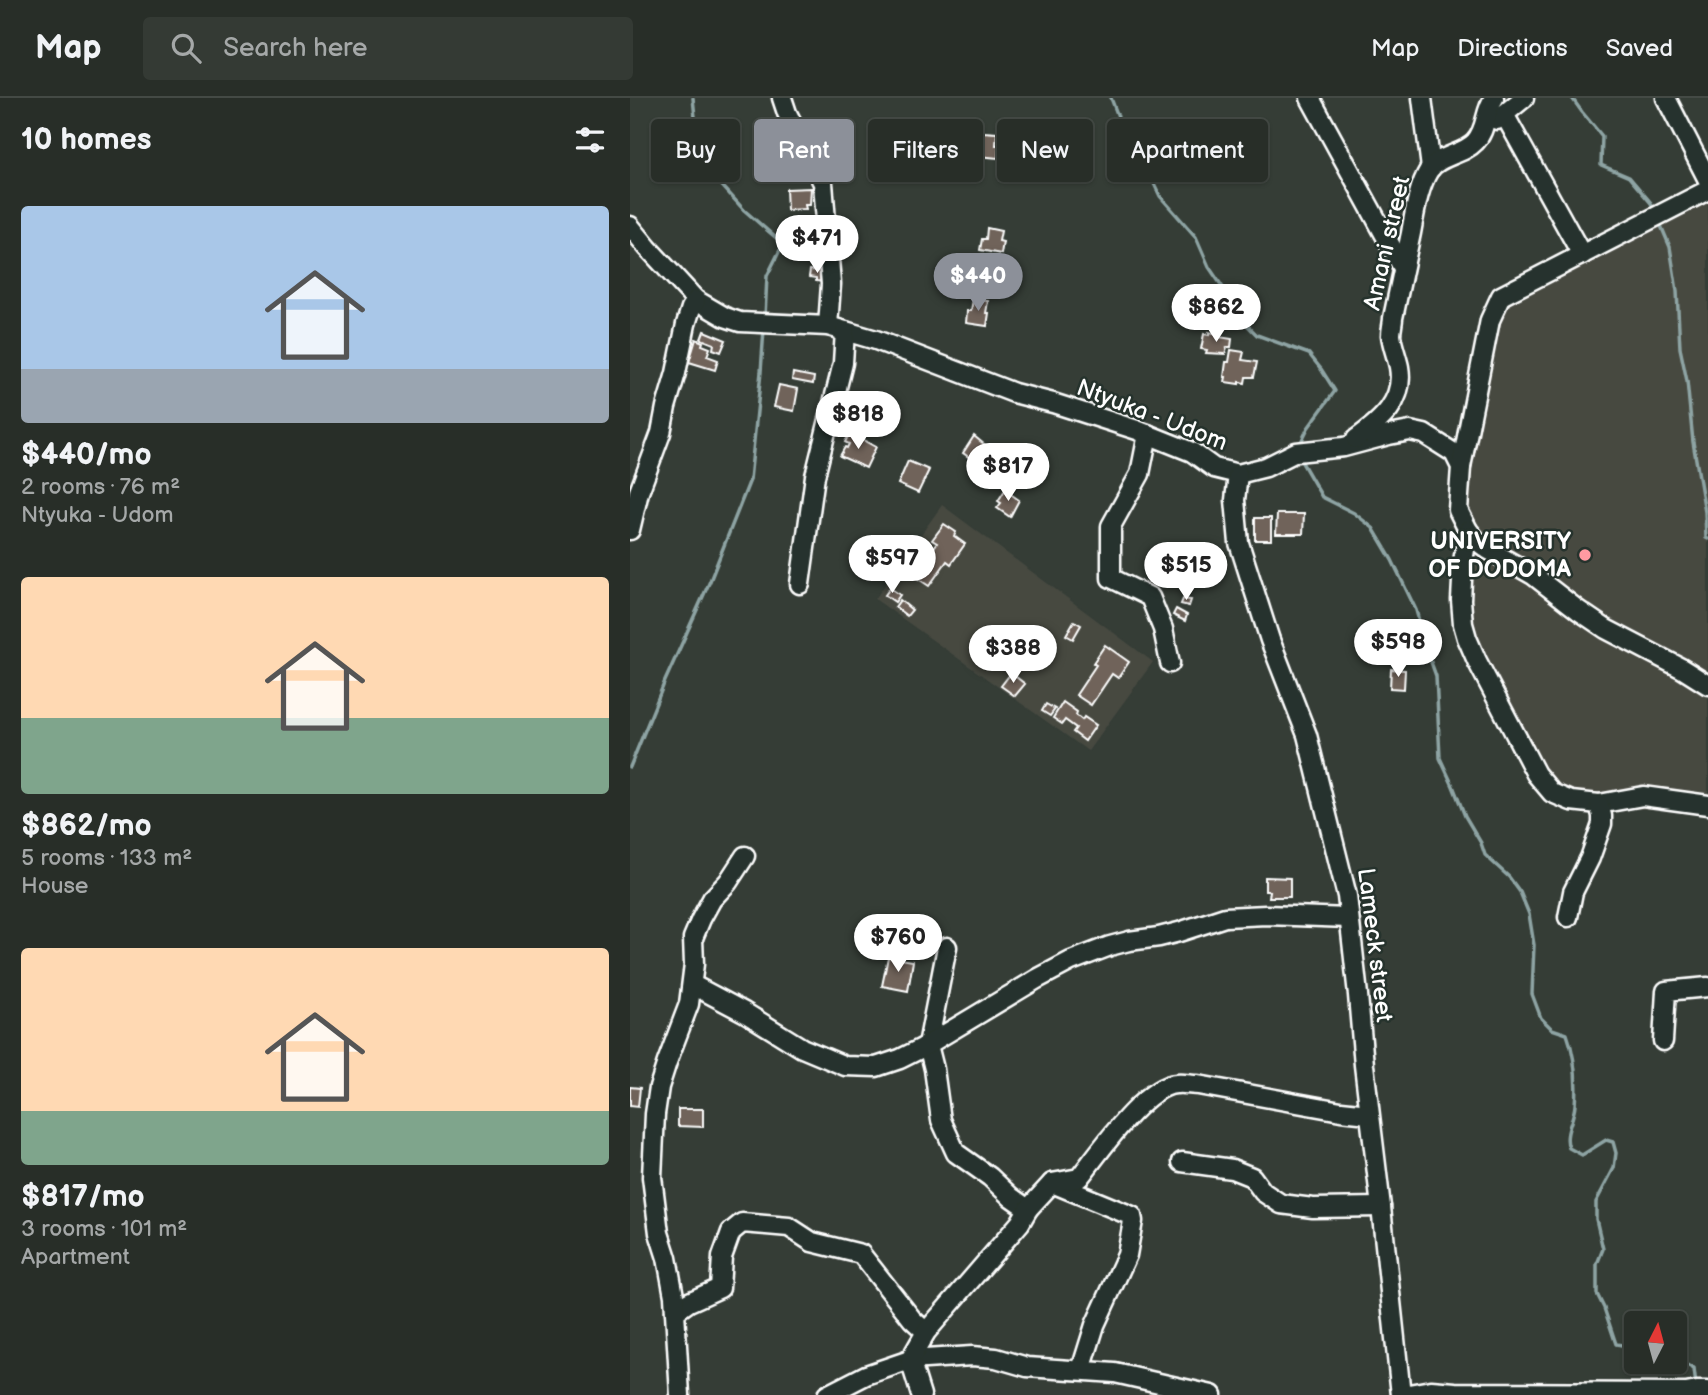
<!DOCTYPE html>
<meta charset="utf-8">
<style>
body{margin:0;font-family:"Balsamiq Sans",sans-serif;background:#343a34;color:#f1f3f6;height:100vh;display:flex;flex-direction:column;font-size:26px;white-space:nowrap}
*{box-sizing:border-box;margin:0}
p{font-size:23px;color:#a5a8a8}
.icon{flex:none;width:38px;height:38px;fill:none;stroke:currentColor;stroke-width:2;stroke-linecap:round;stroke-linejoin:round}
.map{position:relative;flex:1;overflow:hidden}
.sheet{display:flex;flex-direction:column;background:#282e28;width:630px}
.sheet>*{flex:none}
.top-card{position:absolute;left:21px;top:21px;width:665px;height:63px;display:flex;gap:14px}
.needle{width:46px;rotate:6deg}
.tools{position:absolute;left:994px;top:1213px;display:grid;gap:14px}
.tools a{display:grid;place-items:center;width:63px;height:63px;border-radius:7px;background:#282e28;box-shadow:0 2px 5px #0004,0 0 0 2px #444a45;font-size:35px}
.price{position:absolute;translate:-50% -60px;padding:0 16px;border-radius:24px;background:#fff;color:#222;font-size:23px;line-height:46px;filter:drop-shadow(0 2px 4px #0008)}
.price::after{content:'';position:absolute;left:50%;top:42px;width:21px;height:16px;margin-left:-10px;background:inherit;clip-path:polygon(0 0,100% 0,50% 100%)}
.price.on{background:#8c9099;color:#fff}
ul{padding:0;list-style:none}
li{display:grid;align-content:center;gap:14px;height:371px;padding:0 21px}
li span{display:grid;place-items:center;height:217px;border-radius:7px;color:#555}
li>.icon{margin-inline-start:auto}
span .icon{width:126px;height:126px;fill:#fffc;stroke-width:1}
li b{font-size:30px}
h2{display:flex;justify-content:space-between;align-items:center;height:84px;padding:0 21px;font-size:30px}
.tag{padding:0 24px;border-radius:7px;background:#282e28;box-shadow:0 2px 5px #0004,0 0 0 2px #444a45;font-size:24px;line-height:63px}
.tag.on{background:#8c9099;color:#fff}
header{display:flex;align-items:center;gap:42px;box-sizing:border-box;height:98px;padding:0 35px;background:#282e28;border-bottom:2px solid #444a45}
header strong{font-size:33px}
nav{display:flex;gap:38px;margin-inline-start:auto;font-size:24px}
.search{width:490px;height:63px;background:#343a34;display:flex;align-items:center;gap:18px;box-sizing:border-box;padding:0 24px;border-radius:7px;color:#a5a8a8;font-size:26px}
main{display:flex;flex:1;min-height:0}
.map>svg:first-child{display:block}
.built{fill:#474941}
.lines{fill:none;stroke-linecap:round;stroke-linejoin:round}
.stream{stroke:#8ea4a4;stroke-width:3.5}
.building{fill:#70645a;stroke:#fff;stroke-width:2}
.minor-casing{stroke:#fff;stroke-width:23}
.minor{stroke:#26332d;stroke-width:18}
.poi-dot{fill:#ff9aa2;stroke:#26332d;stroke-width:2.5}
.labels{text-anchor:middle;dominant-baseline:central;stroke-width:5;stroke-linejoin:round;paint-order:stroke}
.street-label{font-size:24px;fill:#fff;stroke:#26332d}
.poi-label{font-size:24px;font-weight:bold;fill:#fff;stroke:#26332d;text-anchor:end}
</style>
<header>
<strong>Map</strong>
<div class="search"><svg class="icon" aria-label="search" viewBox="0 0 24 24"><circle cx="10" cy="10" r="6"/><path d="M15 15l6 6"/></svg>Search here</div>
<nav><a>Map</a><a>Directions</a><a>Saved</a></nav>
</header>
<main>
<section class="sheet">
<h2>10 homes<svg class="icon" aria-label="filters" viewBox="0 0 24 24"><path d="M4 7h16M4 17h16"/><circle cx="9" cy="7" r="2"/><circle cx="15" cy="17" r="2"/></svg></h2>
<ul>
<li><span style="background:linear-gradient(#a9c7e8 75%,#9aa5b1 0)"><svg class="icon" aria-label="home" viewBox="0 0 24 24"><path d="M3 11l9-7 9 7M6 9v11h12V9"/></svg></span><div><b>$440/mo</b><p>2 rooms · 76 m²</p><p>Ntyuka - Udom</p></div></li>
<li><span style="background:linear-gradient(#ffd9b3 65%,#7fa58c 0)"><svg class="icon" aria-label="home" viewBox="0 0 24 24"><path d="M3 11l9-7 9 7M6 9v11h12V9"/></svg></span><div><b>$862/mo</b><p>5 rooms · 133 m²</p><p>House</p></div></li>
<li><span style="background:linear-gradient(#ffd9b3 75%,#7fa58c 0)"><svg class="icon" aria-label="home" viewBox="0 0 24 24"><path d="M3 11l9-7 9 7M6 9v11h12V9"/></svg></span><div><b>$817/mo</b><p>3 rooms · 101 m²</p><p>Apartment</p></div></li>
</ul>
</section>
<div class="map">
<svg width="1078" height="1297" viewBox="0 0 1078 1297">
<rect width="100%" height="100%" fill="#353d36"/>
<filter id="ink" filterUnits="userSpaceOnUse"><feTurbulence type="fractalNoise" baseFrequency=".0143" numOctaves="2"/><feDisplacementMap in="SourceGraphic" scale="14" xChannelSelector="R" yChannelSelector="G"/><feConvolveMatrix kernelMatrix="1 2 1 2 8 2 1 2 1" color-interpolation-filters="sRGB"/></filter>
<g filter="url(#ink)">
<g class="built">
<path d="M1078 90V713L926 708 837 546 827 368 869 196Z"/>
<path d="M312 407 523 564 458 653 245 501Z"/>
</g>
<g class="lines">
<g class="stream">
<path d="M63 0 65 19 77 71 114 112 153 146 137 178 135 219"/>
<path d="M481 0 490 24 507 50 530 98 566 139 579 169 600 200 610 220 627 237 679 256 691 271 705 293 678 330 669 348"/>
<path d="M942 0 952 14 972 38 971 67 999 79 1021 105 1024 113"/>
<path d="M1029 123 1040 149 1047 193 1050 250 1057 283 1063 344 1075 414 1076 440 1078 441"/>
<path d="M670 361 692 399 724 415 743 430 762 462 786 512 797 553 806 578 810 660 823 688 835 718 851 745 855 757 879 779 890 794 899 816 904 847 902 896 911 920 922 931 937 936C945 958 947 984 945 1007 944 1022 933 1036 939 1050L952 1057 976 1042 983 1044 986 1055 984 1070 966 1104V1121L973 1151 967 1166V1196L974 1210 986 1246 998 1248 1006 1246"/>
<path d="M0 669 35 583 80 483 120 382 131 274 134 231"/>
<path d="M1024 1264 1041 1270 1055 1266 1064 1271 1066 1288"/>
</g>
</g>
<g class="building">
<path d="M353 34 367 35 366 47H369L368 60 348 58 349 47H352Z"/>
<path d="M181 90 180 107H175L176 111 157 112 156 91Z"/>
<path d="M357 130 371 133 369 143 373 144 371 156 350 152 352 141H356Z"/>
<path d="M180 172 194 173 193 184 186 183V180L179 179Z"/>
<path d="M343 201 358 203 356 215H359L357 228 336 225 337 213H341Z"/>
<path d="M74 233 96 242 91 254 83 251 84 246 71 241Z"/>
<path d="M579 234 590 236 589 239 602 241 601 249H597L595 256 576 255 577 252 571 251 574 236 579 237Z"/>
<path d="M66 241 73 244 72 247 80 250 77 258 88 262 85 272 59 264Z"/>
<path d="M601 252 614 254 612 262 627 264 624 279H616L615 285 609 284V286L595 284 596 279H594L596 264H599Z"/>
<path d="M163 275 184 279 183 286 162 282Z"/>
<path d="M149 287 168 291 164 313 144 309Z"/>
<path d="M220 335 246 349 236 370 210 358 215 349 217 350 219 346 215 344Z"/>
<path d="M344 338 355 347 353 350 360 355 351 368 333 355Z"/>
<path d="M278 363 299 372 288 395 268 386Z"/>
<path d="M375 392 389 402 380 419 367 410 371 405 368 403Z"/>
<path d="M647 416H674L673 436H646Z"/>
<rect x="625" y="420" width="16" height="22"/>
<path d="M314 426 326 434 324 438 335 446 321 466 317 463 299 488 284 478 307 445 302 442Z"/>
<path d="M260 490 270 497 265 504 255 497Z"/>
<path d="M553 501 561 502 559 508 551 506Z"/>
<path d="M270 502 282 512 277 518 265 509Z"/>
<path d="M546 511 557 517 555 523 543 517Z"/>
<path d="M444 523 451 527 443 541 436 537Z"/>
<path d="M475 547 499 564 488 580 482 576 461 607 446 597 466 567 463 565Z"/>
<path d="M756 555 767 558 766 565 755 563Z"/>
<path d="M761 571 775 572 774 591 760 590Z"/>
<path d="M381 575 395 586 385 598 371 588Z"/>
<path d="M433 604 447 614 446 617 452 622 454 619 466 627 455 643 443 634 446 630 435 622 432 626 423 620Z"/>
<path d="M416 606 425 611 420 618 412 613Z"/>
<path d="M635 779 660 780V799H639L640 793H635Z"/>
<path d="M258 859 283 863 278 893 252 888Z"/>
<path d="M0 989 10 990 8 1009 0 1008Z"/>
<path d="M48 1011H73V1029L48 1028Z"/>
</g>
<g class="lines">
<defs>
<g id="minor">
<path d="M152 0 157 15 193 85 201 186 198 228"/>
<path d="M680 0 773 170"/>
<path d="M792 0 801 70"/>
<path d="M1036 0 1078 82"/>
<path d="M874 16 952 157"/>
<path d="M867 22 894 0"/>
<path d="M0 128 18 150 66 202 95 219 110 224 198 228 246 242 384 295 423 305 507 332 562 354 584 370 608 376 636 369 666 354 714 349 759 337 780 333 794 336 824 355 831 369 828 412 838 432 847 443 859 452 903 477 948 512 976 531 1051 570 1078 587"/>
<path d="M518 336 510 376 481 428V480L520 499 533 531 540 565"/>
<path d="M726 341C751 323 775 303 769 269 767 259 762 247 761 237 761 231 763 225 763 220 769 192 775 163 781 135 785 114 788 90 799 72 809 57 833 57 845 44 857 32 854 14 864 0"/>
<path d="M831 369 860 222 871 198 1078 92"/>
<path d="M608 376 605 402 609 445 640 542 677 637 717 798 728 897 734 967 751 1109 771 1297"/>
<path d="M0 432 9 394 31 335 36 309 46 275 56 226 61 210 66 202"/>
<path d="M838 432 833 464 831 502 833 526 837 540 847 563 906 676 922 695 941 703 969 706 1013 698 1078 707"/>
<path d="M170 486 185 378 213 265 215 233"/>
<path d="M938 819 943 794 960 760 972 726V718L969 706"/>
<path d="M317 849 298 947 304 971 311 1022 326 1055 360 1079 381 1099 398 1111"/>
<path d="M63 887 114 914 172 950 215 968 246 969 270 961 292 950 407 881 441 863 480 848 499 843 529 839 549 834 595 819 636 817 719 820"/>
<path d="M1033 943 1036 893 1078 889"/>
<path d="M552 1064 602 1071 622 1079 633 1094 651 1106 683 1110 751 1109"/>
<path d="M422 1085 502 1118 503 1123 497 1157 465 1227 451 1272"/>
<path d="M45 1214 59 1204 90 1190 92 1159 101 1134 112 1125 159 1129 182 1144 231 1156 282 1221 296 1234"/>
<path d="M50 1297 44 1198 37 1160 29 1135 22 1079 25 1016 29 989 37 964 59 906 64 866 63 840 71 821 82 801 98 784 115 758"/>
<path d="M197 1297 236 1277 280 1262 342 1258 366 1260 397 1269 485 1275 582 1297"/>
<path d="M291 1297 280 1262 296 1234 390 1125 398 1111 422 1085 449 1080C469 1055 514 988 546 986 553 985 561 987 568 987L711 1013 739 1016"/>
<path d="M773 1297 801 1292 825 1294 1056 1295 1067 1293H1078"/>
</g>
</defs>
<use href="#minor" class="minor-casing"/>
<use href="#minor" class="minor"/>
</g>
</g>
<circle class="poi-dot" cx="955" cy="457" r="7"/>
<g class="labels">
<g class="street-label">
<text transform="translate(757 145) rotate(-77)">Amani street</text>
<text transform="translate(522 317) rotate(21)">Ntyuka - Udom</text>
<text transform="translate(745 847) rotate(83)">Lameck street</text>
</g>
<g class="poi-label">
<text x="941" y="443">UNIVERSITY<tspan x="941" dy="28">OF DODOMA</tspan></text>
</g>
</g>
</svg>
<div class="tools">
<a><svg class="needle" viewBox="-14 -14 28 28"><path d="M0-13l5 13h-10z" fill="#e53935"/><path d="M0 13l5-13h-10z" fill="#a5a8a8"/></svg></a>
</div>
<b class="price" style="left:187px;top:177px">$471</b>
<b class="price on" style="left:348px;top:215px">$440</b>
<b class="price" style="left:586px;top:246px">$862</b>
<b class="price" style="left:228px;top:353px">$818</b>
<b class="price" style="left:378px;top:405px">$817</b>
<b class="price" style="left:262px;top:497px">$597</b>
<b class="price" style="left:556px;top:504px">$515</b>
<b class="price" style="left:768px;top:581px">$598</b>
<b class="price" style="left:383px;top:587px">$388</b>
<b class="price" style="left:268px;top:876px">$760</b>
<div class="top-card">
<a class="tag">Buy</a>
<a class="tag on">Rent</a>
<a class="tag">Filters</a>
<a class="tag">New</a>
<a class="tag">Apartment</a>
</div>
</div>
</main>
